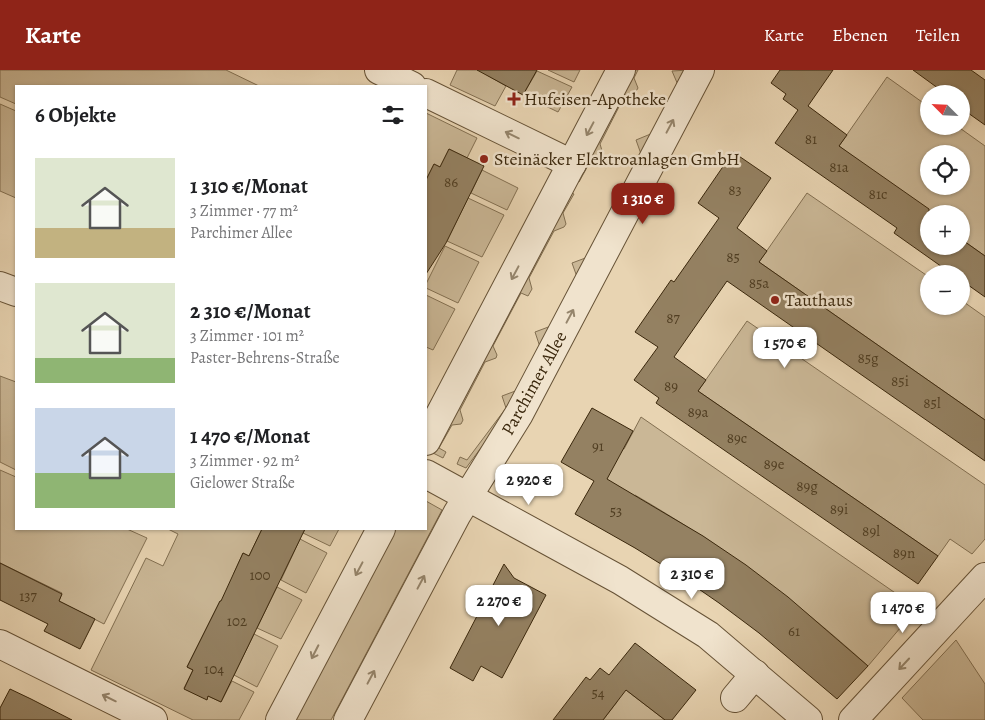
<!DOCTYPE html>
<html lang="de">
<meta charset="utf-8">
<style>
body{margin:0;font-family:Alegreya,serif;background:#f2f2f2;color:#202124;height:100vh;display:flex;flex-direction:column;font-size:19px;white-space:nowrap}
*{box-sizing:border-box;margin:0}
p{font-size:16px;color:#757577}
.icon{flex:none;width:28px;height:28px;fill:none;stroke:currentColor;stroke-width:2;stroke-linecap:round;stroke-linejoin:round}
.map{position:relative;flex:1;overflow:hidden}
.sheet{position:absolute;left:15px;top:15px;width:412px;height:445px;display:flex;flex-direction:column;background:#fff;border-radius:0px;box-shadow:0 1px 4px #0004}
.sheet>*{flex:none}
.needle{width:32px;rotate:294deg}
.controls{position:absolute;left:920px;top:15px;display:grid;gap:10px}
.controls a{display:grid;place-items:center;width:50px;height:50px;border-radius:50%;background:#fff;box-shadow:0 1px 4px #0004;font-size:25px}
.price{position:absolute;translate:-50% -42px;padding:0 11px;border-radius:10px;background:#fff;color:#222;font-size:16px;line-height:32px;filter:drop-shadow(0 1px 2px #0008)}
.price::after{content:'';position:absolute;left:50%;top:30px;width:15px;height:11px;margin-left:-8px;background:inherit;clip-path:polygon(0 0,100% 0,50% 100%)}
.price.on{background:#8f2418;color:#fff}
ul{padding:0;list-style:none}
li{display:flex;align-items:center;gap:15px;height:125px;padding:0 20px}
li span{display:grid;place-items:center;flex:none;width:140px;height:100px;border-radius:0px;color:#555}
li>.icon{margin-inline-start:auto}
span .icon{width:60px;height:60px;fill:#fffc;stroke-width:1}
li b{font-size:21px}
h2{display:flex;justify-content:space-between;align-items:center;height:60px;padding:0 20px;font-size:21px}
header{display:flex;align-items:center;gap:30px;box-sizing:border-box;height:70px;padding:0 25px;background:#8f2418;color:#fff}
header strong{font-size:24px}
nav{display:flex;gap:28px;margin-inline-start:auto;font-size:18px}
.map>svg:first-child{display:block}
.green{fill:#cab796;stroke:#826f51;fill-rule:evenodd}
.building{fill:#948162;stroke:#3a270c}
.lines{fill:none;stroke-linecap:round;stroke-linejoin:round}
.minor-casing{stroke:#665236;stroke-width:30}
.minor{stroke:#f0e3cd;stroke-width:28}
.oneway{stroke:#95856c}
.poi-dot{fill:#8f2418;stroke:#f0e3cd;stroke-width:2}
.labels{text-anchor:middle;dominant-baseline:central;stroke-width:5;stroke-linejoin:round;paint-order:stroke}
.number-label{font-size:15px;fill:#503e22}
.poi-label{font-size:18px;fill:#3a270c;stroke:#f0e3cd;text-anchor:start}
.street-label{font-size:18px;fill:#3a270c;stroke:#f0e3cd}
</style>
<header>
<strong>Karte</strong>
<nav><a>Karte</a><a>Ebenen</a><a>Teilen</a></nav>
</header>
<div class="map">
<svg width="985" height="650" viewBox="0 0 985 650">
<rect width="100%" height="100%" fill="#e8d4b2"/>
<filter id="stains"><feTurbulence type="fractalNoise" baseFrequency=".004" numOctaves="4"/><feColorMatrix values="0 0 0 0 .2 0 0 0 0 .09 0 0 0 0 .02 0 0 0 .5 -.17"/></filter>
<radialGradient id="worn" r=".72"><stop offset=".6" stop-color="#630" stop-opacity="0"/><stop offset="1" stop-color="#630" stop-opacity=".3"/></radialGradient>
<g class="green">
<path d="M0 0H226L259 16H16V34L0 27Z"/>
<path d="M457 0H490L487 5 506 16 495 36 450 15Z"/>
<path d="M548 0H580L574 12Z"/>
<path d="M633 0H638L634 8 638 18 635 23 625 25 600 74 603 84 598 92H590L579 112 576 110Z"/>
<path d="M689 0 641 84 636 70 653 63 678 15 672 1Z"/>
<path d="M537 1 572 17 558 42 523 25Z"/>
<path d="M887 7 929 37V56H957L985 76V186L961 169V144H929L839 76ZM929 84H961V116H929Z"/>
<path d="M0 34 16 41V128L0 121Z"/>
<path d="M426 43 477 68 467 88 449 79 440 97 434 94 426 110Z"/>
<path d="M482 100 518 118 507 140 471 123Z"/>
<path d="M570 122 574 124 563 143 566 154 564 157 554 161 529 208 532 219 528 226 521 223 493 276 497 285 496 288 485 292 460 340 463 350 461 354 452 355 439 378 446 382 443 388 433 383Z"/>
<path d="M807 123 929 207V236H961V230L985 247V350L759 192Z"/>
<path d="M468 128 504 145 482 187 447 171Z"/>
<path d="M445 176 479 192 458 233 426 218V214Z"/>
<path d="M588 187 509 340 466 398 457 394 460 387 467 390 506 338 502 326 518 320 540 277 535 262 551 256 577 207 572 193Z"/>
<path d="M426 225 455 239 433 280 426 277Z"/>
<path d="M747 251 985 415V469L972 484 950 469 938 486 698 321Z"/>
<path d="M0 306 16 312V400L0 392Z"/>
<path d="M641 347 917 538 868 596C794 529 721 475 635 425L631 431 603 416 621 378 624 379Z"/>
<path d="M0 400 16 407V459H127L147 468 104 554 59 531 62 523 0 493Z"/>
<path d="M426 431 442 440 331 650H293L391 459H426Z"/>
<path d="M168 459H262L249 486 243 483 234 503 239 506 225 534 220 531 187 597 193 600 184 618 207 629 208 626 221 632 232 611 254 622 239 650H193L91 600 146 488 163 496 178 464Z"/>
<path d="M305 459H339L330 476 303 463Z"/>
<path d="M300 469 327 483 306 523 281 510Z"/>
<path d="M277 517 302 530 281 569 257 558Z"/>
<path d="M254 564 278 576 257 617 234 605Z"/>
<path d="M956 570 985 614V650H923L902 628Z"/>
<path d="M622 617 665 650H603L617 632Z"/>
</g>
<g class="building">
<path d="M477 0H537L523 25Z"/>
<path d="M780 0H833L808 36 847 65 839 76 929 139V176H961V169L985 186V227L961 210V204H952L894 163 897 158 775 73 798 40 783 29 786 24 771 13Z"/>
<path d="M913 0H971L985 10V55L961 38V24H946Z"/>
<path d="M449 79 484 96 446 173 426 204V110L434 94 440 97Z"/>
<path d="M733 82 771 108 737 158 767 181 759 192 985 350V391L727 211 674 287 706 310 698 321 938 486 918 514 656 333 659 328 634 310 658 277 635 262 671 210 674 212 719 148 698 133Z"/>
<path d="M592 338 633 361 607 409 703 466 746 495 788 527 868 596 837 629 759 563 719 533 677 504 635 478 575 444 594 411 561 392Z"/>
<path d="M262 459H305L221 632 208 626 207 630 184 619 193 600 187 597 220 531H221L243 483 249 486Z"/>
<path d="M0 493 62 524 59 531 95 549 80 579 44 561 48 554 0 530Z"/>
<path d="M504 494 514 508 546 525 502 608 481 596 473 611 450 598Z"/>
<path d="M635 573 696 620 672 650H665L626 620 603 650H553L586 607 590 610 600 598 609 605Z"/>
<path d="M10 619 31 629 72 650H0V638Z"/>
</g>
<g class="lines">
<defs>
<g id="minor">
<path d="M379 0 412 16"/>
<path d="M426 23 572 94"/>
<path d="M0 216 16 222"/>
<path d="M426 371 621 0"/>
<path d="M426 404 620 510 708 565 808 650"/>
<path d="M0 574 153 650"/>
<path d="M735 628 755 604"/>
<path d="M280 650 381 459"/>
<path d="M348 650 457 444 519 344 700 0"/>
<path d="M853 650 985 507"/>
</g>
</defs>
<use href="#minor" class="minor-casing"/>
<use href="#minor" class="minor"/>
</g>
<defs><path id="oneway-shaft" d="M-6 0H5M1.5-3L5.5 0L1.5 3" fill="none" stroke-width="1.6" stroke-linecap="round" stroke-linejoin="round" transform="scale(1.25)"/></defs>
<g class="oneway">
<use href="#oneway-shaft" transform="translate(670 56) rotate(-62)"/>
<use href="#oneway-shaft" transform="translate(590 59) rotate(118)"/>
<use href="#oneway-shaft" transform="translate(512 65) rotate(-154)"/>
<use href="#oneway-shaft" transform="translate(515 203) rotate(118)"/>
<use href="#oneway-shaft" transform="translate(570 246) rotate(-62)"/>
<use href="#oneway-shaft" transform="translate(359 499) rotate(118)"/>
<use href="#oneway-shaft" transform="translate(421 512) rotate(-62)"/>
<use href="#oneway-shaft" transform="translate(315 582) rotate(117)"/>
<use href="#oneway-shaft" transform="translate(904 594) rotate(133)"/>
<use href="#oneway-shaft" transform="translate(371 607) rotate(-62)"/>
<use href="#oneway-shaft" transform="translate(109 628) rotate(-154)"/>
</g>
<g class="poi-dot">
<path d="M511.5 21.5h5v5h5v5h-5v5h-5v-5h-5v-5h5z"/>
<circle cx="484" cy="89" r="5"/>
<circle cx="775" cy="230" r="5"/>
</g>
<g class="labels">
<g class="number-label">
<text x="811" y="69">81</text>
<text x="839" y="97">81a</text>
<text x="451" y="112">86</text>
<text x="735" y="120">83</text>
<text x="878" y="124">81c</text>
<text x="733" y="187">85</text>
<text x="759" y="213">85a</text>
<text x="673" y="248">87</text>
<text x="868" y="288">85g</text>
<text x="900" y="311">85i</text>
<text x="671" y="316">89</text>
<text x="932" y="333">85l</text>
<text x="698" y="342">89a</text>
<text x="737" y="368">89c</text>
<text x="598" y="376">91</text>
<text x="774" y="394">89e</text>
<text x="807" y="416">89g</text>
<text x="839" y="439">89i</text>
<text x="616" y="441">53</text>
<text x="871" y="461">89l</text>
<text x="904" y="483">89n</text>
<text x="260" y="505">100</text>
<text x="28" y="526">137</text>
<text x="237" y="551">102</text>
<text x="794" y="561">61</text>
<text x="214" y="599">104</text>
<text x="598" y="623">54</text>
</g>
<g class="poi-label">
<text x="524" y="29">Hufeisen-Apotheke</text>
<text x="494" y="89">Steinäcker Elektroanlagen GmbH</text>
<text x="785" y="230">Tauthaus</text>
</g>
<g class="street-label">
<text transform="translate(534 313) rotate(-61)">Parchimer Allee</text>
</g>
</g>
<rect width="100%" height="100%" filter="url(#stains)"/>
<rect width="100%" height="100%" fill="url(#worn)"/>
</svg>
<div class="controls">
<a><svg class="needle" viewBox="-14 -14 28 28"><path d="M0-13l5 13h-10z" fill="#e53935"/><path d="M0 13l5-13h-10z" fill="#757577"/></svg></a>
<a><svg class="icon" aria-label="locate" viewBox="0 0 24 24"><circle cx="12" cy="12" r="6"/><path d="M12 2v4M12 18v4M2 12h4M18 12h4"/></svg></a>
<a>+</a>
<a>−</a>
</div>
<b class="price on" style="left:643px;top:155px">1 310 €</b>
<b class="price" style="left:785px;top:299px">1 570 €</b>
<b class="price" style="left:529px;top:436px">2 920 €</b>
<b class="price" style="left:692px;top:530px">2 310 €</b>
<b class="price" style="left:499px;top:557px">2 270 €</b>
<b class="price" style="left:903px;top:564px">1 470 €</b>
<section class="sheet">
<h2>6 Objekte<svg class="icon" aria-label="filters" viewBox="0 0 24 24"><path d="M4 7h16M4 17h16"/><circle cx="9" cy="7" r="2"/><circle cx="15" cy="17" r="2"/></svg></h2>
<ul>
<li><span style="background:linear-gradient(#dfe7d0 70%,#c2b280 0)"><svg class="icon" aria-label="home" viewBox="0 0 24 24"><path d="M3 11l9-7 9 7M6 9v11h12V9"/></svg></span><div><b>1 310 €/Monat</b><p>3 Zimmer · 77 m²</p><p>Parchimer Allee</p></div></li>
<li><span style="background:linear-gradient(#dfe7d0 75%,#8fb573 0)"><svg class="icon" aria-label="home" viewBox="0 0 24 24"><path d="M3 11l9-7 9 7M6 9v11h12V9"/></svg></span><div><b>2 310 €/Monat</b><p>3 Zimmer · 101 m²</p><p>Paster-Behrens-Straße</p></div></li>
<li><span style="background:linear-gradient(#c9d6e8 65%,#8fb573 0)"><svg class="icon" aria-label="home" viewBox="0 0 24 24"><path d="M3 11l9-7 9 7M6 9v11h12V9"/></svg></span><div><b>1 470 €/Monat</b><p>3 Zimmer · 92 m²</p><p>Gielower Straße</p></div></li>
</ul>
</section>
</div>
